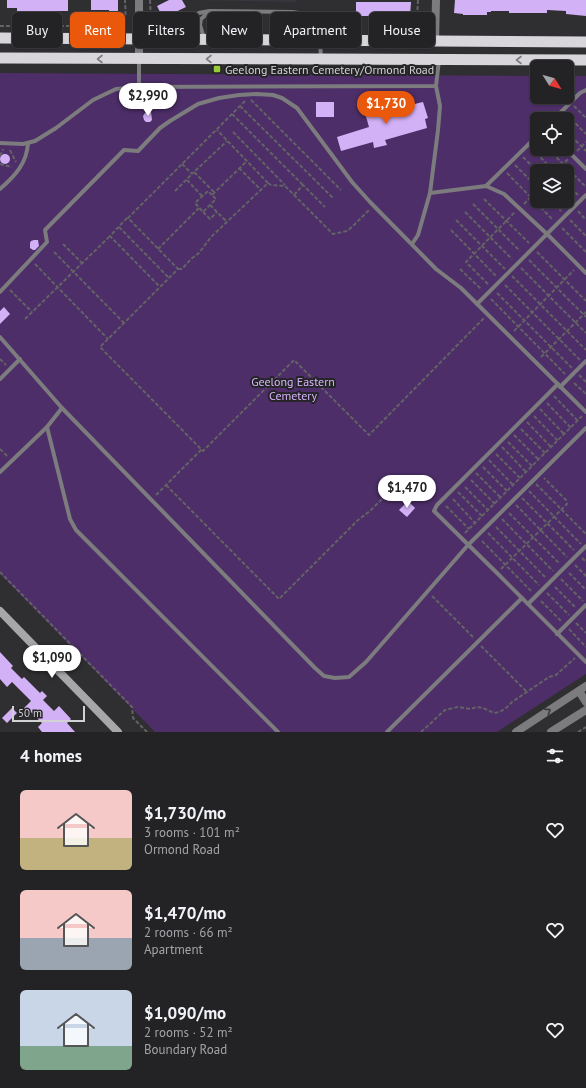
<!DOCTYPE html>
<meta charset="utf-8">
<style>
body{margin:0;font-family:"PT Sans",sans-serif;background:#2b2a2d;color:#f1f3f6;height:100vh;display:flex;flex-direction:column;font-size:15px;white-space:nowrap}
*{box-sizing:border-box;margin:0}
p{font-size:13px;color:#a3a4a7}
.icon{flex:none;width:22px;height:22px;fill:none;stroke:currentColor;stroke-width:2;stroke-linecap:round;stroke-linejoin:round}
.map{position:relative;height:732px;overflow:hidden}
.details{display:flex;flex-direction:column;background:#232225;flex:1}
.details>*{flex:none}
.banner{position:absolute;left:12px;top:12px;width:562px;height:36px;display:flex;gap:8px}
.needle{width:26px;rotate:127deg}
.controls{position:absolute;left:530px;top:60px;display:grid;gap:8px}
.controls a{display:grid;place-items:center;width:44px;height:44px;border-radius:6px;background:#232225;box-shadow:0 1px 3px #0004,0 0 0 1px #403f42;font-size:20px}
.scale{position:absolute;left:12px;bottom:10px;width:73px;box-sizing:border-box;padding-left:4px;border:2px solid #d2d1d3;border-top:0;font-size:11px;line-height:14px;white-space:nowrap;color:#d2d1d3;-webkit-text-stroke:3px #252427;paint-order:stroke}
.price{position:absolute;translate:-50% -34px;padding:0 9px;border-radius:14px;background:#fff;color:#222;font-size:13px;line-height:26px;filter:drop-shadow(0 1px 2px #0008)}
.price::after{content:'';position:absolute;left:50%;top:24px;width:12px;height:9px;margin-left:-6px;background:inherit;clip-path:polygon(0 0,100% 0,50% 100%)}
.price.active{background:#ea580c;color:#fff}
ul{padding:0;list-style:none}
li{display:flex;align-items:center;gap:12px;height:100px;padding:0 20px}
li span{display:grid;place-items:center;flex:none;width:112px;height:80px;border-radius:6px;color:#555}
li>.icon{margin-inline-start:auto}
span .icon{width:48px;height:48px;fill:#fffc;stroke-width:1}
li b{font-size:17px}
h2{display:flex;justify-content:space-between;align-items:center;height:48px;padding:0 20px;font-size:17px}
.pill{padding:0 14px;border-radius:6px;background:#232225;box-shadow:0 1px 3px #0004,0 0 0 1px #403f42;font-size:14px;line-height:36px}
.pill.active{background:#ea580c;color:#fff}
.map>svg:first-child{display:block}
.built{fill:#39353e}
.green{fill:#4d2e68;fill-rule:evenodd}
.building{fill:#d3b1f6}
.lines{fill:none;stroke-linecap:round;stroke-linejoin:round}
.path{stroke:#636265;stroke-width:2;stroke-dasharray:4 2;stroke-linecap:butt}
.service{stroke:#7c7b7d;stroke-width:4}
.minor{stroke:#7c7b7d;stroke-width:8}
.tertiary{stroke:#7c7b7d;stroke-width:8}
.secondary{stroke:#a7a6a9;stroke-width:8}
.trunk{stroke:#d8d6db;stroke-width:11}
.oneway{stroke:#7e7d81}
.oneway2{stroke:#3b3a3c}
.poi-dot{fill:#99cb36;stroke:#252427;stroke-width:1.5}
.labels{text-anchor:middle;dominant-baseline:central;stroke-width:4;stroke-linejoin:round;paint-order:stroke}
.poi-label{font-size:12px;fill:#d2d1d3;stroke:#252427;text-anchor:start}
.park-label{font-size:12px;fill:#d7b4fc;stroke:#252427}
</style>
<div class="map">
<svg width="586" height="732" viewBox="0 0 586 732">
<rect width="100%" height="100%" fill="#2f2e31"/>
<path class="built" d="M189 0H296V2Z"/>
<path class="green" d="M0 73 537 76V97H567V76H586V674L497 732H155L0 574ZM537 119H567V149H537ZM537 171H567V201H537Z"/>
<g class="building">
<path d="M7 0H68V11H45V12H37V11H17V8H7Z"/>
<path d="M91 0H118V12H109V10H91Z"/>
<path d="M169 0H182L186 7 163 18 157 6Z"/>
<path d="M455 0H586V16L566 14V11L547 10V13H509V11H491V12H487V15H463V14L454 13Z"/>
<path d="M356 2H411L410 16H356Z"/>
<rect x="316" y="102" width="18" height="15"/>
<path d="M375 102 377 110 401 104 402 107 423 102 428 118 425 119 427 128 385 140 387 145 374 148 373 142 341 151 337 137 369 127 363 106Z"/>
<path d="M147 112H151L152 120 150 122H146L144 120 143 116 145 113Z"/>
<circle cx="5" cy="159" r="5"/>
<path d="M34 240H38L39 246 35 250H33L30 248V243L31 241Z"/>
<path d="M4 307 10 314 0 324V311Z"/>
<path d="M408 501 415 508 407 517 399 510Z"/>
<path d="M0 652 13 666 11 668 22 679 24 677 40 693 42 691 47 696 43 700 54 711 59 706 71 719 67 723 75 732H42L38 727 42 723 31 712 26 718 20 712 31 701 12 682 7 687 0 679Z"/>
<path d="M12 708 17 713 7 723 2 718Z"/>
</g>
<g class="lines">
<g class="path">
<path d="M150 0 151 23"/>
<path d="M418 0 417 17 414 23H427"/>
<path d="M0 26H119C128 22 125 8 125 0"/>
<path d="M251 100 341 190"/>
<path d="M245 101 128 218 178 269 100 347 203 451 294 360 369 435 484 318"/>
<path d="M240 106 333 198"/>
<path d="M574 106 586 118"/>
<path d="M232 114 303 185"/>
<path d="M567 115 586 134"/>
<path d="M233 132 285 185"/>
<path d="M567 132 586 151"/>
<path d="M532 149 554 171"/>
<path d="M548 149 586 187"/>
<path d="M10 150 16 162"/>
<path d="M577 151 586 142"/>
<path d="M0 156 3 149"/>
<path d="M523 157 537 171"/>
<path d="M0 164 12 167"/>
<path d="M182 164 192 174"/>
<path d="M515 165 537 187"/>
<path d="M239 168 260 189"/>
<path d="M557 171 568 159"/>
<path d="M507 173 553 220"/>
<path d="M187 180 202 196"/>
<path d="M268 183 271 185 285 186 333 234 347 231 352 227 369 210"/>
<path d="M567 184 578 195"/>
<path d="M175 191 194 172"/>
<path d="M214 192 194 172 227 141"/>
<path d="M212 195 208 191 195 203 203 212 216 199 212 195 247 161"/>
<path d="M294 195 303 185 325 207"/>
<path d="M484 199 529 243"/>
<path d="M551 201 561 211"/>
<path d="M473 204 520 251"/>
<path d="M524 204 537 190"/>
<path d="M210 205 227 222"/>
<path d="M578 211 586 220"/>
<path d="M203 212 210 219 217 212"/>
<path d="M465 212 512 259"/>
<path d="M127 218 110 236 160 287"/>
<path d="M456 220 505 269"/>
<path d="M570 220 586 236"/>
<path d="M119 227 169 278"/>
<path d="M562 228 586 252"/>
<path d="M451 230 496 276"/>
<path d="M63 244 82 263"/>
<path d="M158 249 199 208"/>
<path d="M54 252 124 323"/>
<path d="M537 252 586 301"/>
<path d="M529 260 586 317"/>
<path d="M35 264 108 339"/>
<path d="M521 268 586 333"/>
<path d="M178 269H182L191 259 199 253 211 237 268 183 217 130"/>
<path d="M460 269 482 290"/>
<path d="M512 276 586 350"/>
<path d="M488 284 466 262 515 212"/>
<path d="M505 285 580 360"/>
<path d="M10 290 32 312"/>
<path d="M497 293 572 368"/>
<path d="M491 299 565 374"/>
<path d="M25 319 110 236"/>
<path d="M514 331 574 270"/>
<path d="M541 357 586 312"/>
<path d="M0 359 6 365"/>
<path d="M579 375 586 382"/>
<path d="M574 383 586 394"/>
<path d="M554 396 578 421"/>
<path d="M547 403 571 428"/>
<path d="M540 409 564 434"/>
<path d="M534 416 558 441"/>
<path d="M527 422 551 447"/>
<path d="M521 429 545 453"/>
<path d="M514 435 539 460"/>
<path d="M508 442 532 466"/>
<path d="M502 447 526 472"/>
<path d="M0 449 8 457"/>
<path d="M496 454 520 478"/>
<path d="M489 460 513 485"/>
<path d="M483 467 507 491"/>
<path d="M476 473 501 498"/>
<path d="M471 480 495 504"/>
<path d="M536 484 586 534"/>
<path d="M166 485 279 599 358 520 370 511 399 482"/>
<path d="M465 487 488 510"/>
<path d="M529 491 581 544"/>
<path d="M458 492 482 516"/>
<path d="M156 495 202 449"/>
<path d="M522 498 574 550"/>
<path d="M453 499 475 523"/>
<path d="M516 505 567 557"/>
<path d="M446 506 469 529"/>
<path d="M509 513 560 564"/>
<path d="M502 519 553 571"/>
<path d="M496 527 546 578"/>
<path d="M465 533 582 416"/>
<path d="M488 533 539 585"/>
<path d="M482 541 532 592"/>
<path d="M582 558 586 562"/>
<path d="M575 565 586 576"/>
<path d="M501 569 567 504 566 500 544 478"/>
<path d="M0 572 132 707 133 718 147 732"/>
<path d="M569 573 586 590"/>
<path d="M561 579 583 601"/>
<path d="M555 587 576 608"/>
<path d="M547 593 569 615"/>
<path d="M432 596 473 637"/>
<path d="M541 601 562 622"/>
<path d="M576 623 586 633"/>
<path d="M569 629 586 647"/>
<path d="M481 646 527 692"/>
<path d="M421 732 445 710 458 707 470 709 477 707 483 708 494 713 499 712 505 709 512 702 549 677 556 675 575 658"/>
<path d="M578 732 586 727"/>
</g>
<g class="service">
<path d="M178 38C183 32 191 17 197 14 200 12 206 12 210 11L292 12 299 13 307 19 312 25 320 40 321 59"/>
<path d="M204 38 200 25 201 19 210 11"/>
<path d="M139 87 436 86 439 60"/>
<path d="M554 119 580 93 586 90"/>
<path d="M0 143 23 144 35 141 56 128 93 100 116 89 139 87V59"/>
<path d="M566 149 586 169"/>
<path d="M486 186 537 136"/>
<path d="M0 189C15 176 27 163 28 143"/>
<path d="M430 193 486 186 504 194 547 234 586 273"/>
<path d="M412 244 418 235 430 193 438 130 440 106 436 86"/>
<path d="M0 292 47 242 45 230 124 150 138 151 160 128 170 121 198 104 219 98 239 95 257 94 273 95 282 98 297 108 352 182 370 202 436 269 461 288 586 412"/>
<path d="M477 304 586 195"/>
<path d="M0 337 62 408"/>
<path d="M0 379 20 359"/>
<path d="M558 384 437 505 434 511 497 573 586 662"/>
<path d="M560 387 586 361"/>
<path d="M0 472 47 427"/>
<path d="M528 604 586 546"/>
<path d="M557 634 586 605"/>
<path d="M278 732 76 530 70 519 47 427 62 408 315 668 324 676 335 678 349 677 366 662 468 545 586 428"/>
<path d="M387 732 522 598"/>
</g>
<g class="minor">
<path d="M435 41 436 0"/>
<path d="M139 59V0"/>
<path d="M579 691 586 702"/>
</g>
<g class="tertiary">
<path d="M516 732 586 686"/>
<path d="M551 732 586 710"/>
</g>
<path class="secondary" d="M0 611 118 732"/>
<g class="trunk">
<path d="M0 38 586 42"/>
<path d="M0 58 586 60"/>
</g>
</g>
<defs><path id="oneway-chevron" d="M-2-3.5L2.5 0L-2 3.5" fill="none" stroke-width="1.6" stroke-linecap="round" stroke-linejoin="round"/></defs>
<g class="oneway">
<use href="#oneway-chevron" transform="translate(100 59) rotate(-180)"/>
<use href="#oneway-chevron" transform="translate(209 59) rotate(-180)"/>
<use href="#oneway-chevron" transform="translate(519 60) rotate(-180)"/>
</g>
<use class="oneway2" href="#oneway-chevron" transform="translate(548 711) rotate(-33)"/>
<rect class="poi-dot" x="213" y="65" width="8" height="8" rx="2"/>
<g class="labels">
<g class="poi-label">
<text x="225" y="69">Geelong Eastern Cemetery/Ormond Road</text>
</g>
<g class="park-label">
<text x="293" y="381">Geelong Eastern<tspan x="293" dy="14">Cemetery</tspan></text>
</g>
</g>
</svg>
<div class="controls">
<a><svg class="needle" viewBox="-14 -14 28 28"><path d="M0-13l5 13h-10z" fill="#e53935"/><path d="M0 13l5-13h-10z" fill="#a3a4a7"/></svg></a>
<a><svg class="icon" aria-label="locate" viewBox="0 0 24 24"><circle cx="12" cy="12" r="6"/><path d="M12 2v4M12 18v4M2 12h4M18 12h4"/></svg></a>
<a><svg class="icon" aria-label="layers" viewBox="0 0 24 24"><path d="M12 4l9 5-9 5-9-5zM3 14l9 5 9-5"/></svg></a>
</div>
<div class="scale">50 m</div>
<b class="price" style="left:148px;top:117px">$2,990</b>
<b class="price active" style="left:386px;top:125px">$1,730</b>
<b class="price" style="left:407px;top:509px">$1,470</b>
<b class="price" style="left:52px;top:679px">$1,090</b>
<div class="banner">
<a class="pill">Buy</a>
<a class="pill active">Rent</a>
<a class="pill">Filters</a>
<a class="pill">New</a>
<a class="pill">Apartment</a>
<a class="pill">House</a>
</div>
</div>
<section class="details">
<h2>4 homes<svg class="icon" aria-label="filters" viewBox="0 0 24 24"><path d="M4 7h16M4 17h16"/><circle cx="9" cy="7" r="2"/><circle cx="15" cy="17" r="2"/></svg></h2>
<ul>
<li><span style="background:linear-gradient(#f6c9c9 60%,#c2b280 0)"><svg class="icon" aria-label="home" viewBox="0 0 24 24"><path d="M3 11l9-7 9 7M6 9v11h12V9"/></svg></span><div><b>$1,730/mo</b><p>3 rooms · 101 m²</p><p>Ormond Road</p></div><svg class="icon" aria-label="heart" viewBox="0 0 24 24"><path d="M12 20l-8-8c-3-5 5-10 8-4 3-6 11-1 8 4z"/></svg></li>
<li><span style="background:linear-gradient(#f6c9c9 60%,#9aa5b1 0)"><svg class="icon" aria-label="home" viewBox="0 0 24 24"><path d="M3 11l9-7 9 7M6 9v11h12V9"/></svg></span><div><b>$1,470/mo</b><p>2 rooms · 66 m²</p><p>Apartment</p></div><svg class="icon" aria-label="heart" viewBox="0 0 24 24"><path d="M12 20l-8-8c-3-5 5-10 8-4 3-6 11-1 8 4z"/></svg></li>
<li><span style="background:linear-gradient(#c9d6e8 70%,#7fa58c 0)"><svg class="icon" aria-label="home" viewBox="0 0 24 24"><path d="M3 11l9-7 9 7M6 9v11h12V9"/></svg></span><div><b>$1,090/mo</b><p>2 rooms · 52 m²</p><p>Boundary Road</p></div><svg class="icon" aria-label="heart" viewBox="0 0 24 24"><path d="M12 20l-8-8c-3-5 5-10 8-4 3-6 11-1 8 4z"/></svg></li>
</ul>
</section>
